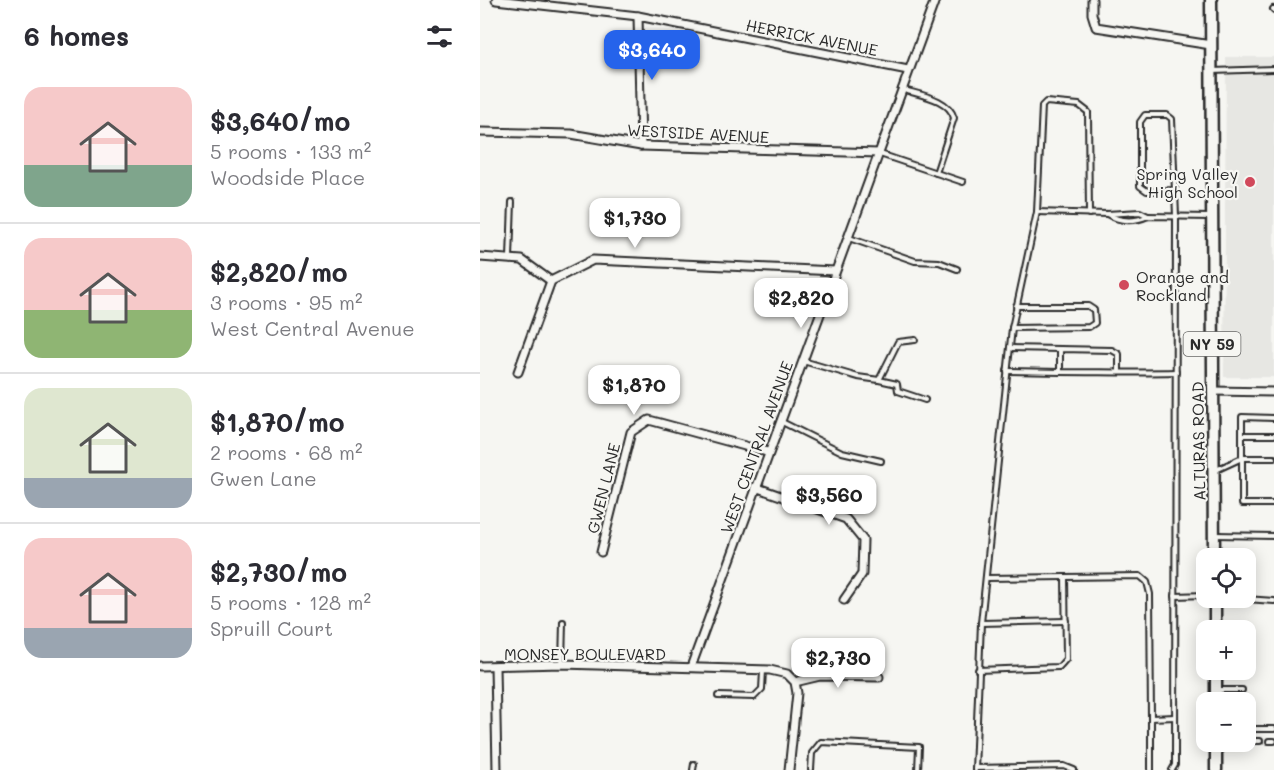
<!DOCTYPE html>
<meta charset="utf-8">
<style>
body{margin:0;font-family:Mali,sans-serif;background:#f7f7f7;color:#2b2b33;height:100vh;display:flex;flex-direction:column;font-size:22px;white-space:nowrap}
*{box-sizing:border-box;margin:0}
p{font-size:20px;color:#7c7c81}
.icon{flex:none;width:33px;height:33px;fill:none;stroke:currentColor;stroke-width:2;stroke-linecap:round;stroke-linejoin:round}
.map{position:relative;flex:1;overflow:hidden}
.sheet{display:flex;flex-direction:column;background:#fff;width:480px}
.sheet>*{flex:none}
.tools{position:absolute;left:716px;top:548px;display:grid;gap:12px}
.tools a{display:grid;place-items:center;width:60px;height:60px;border-radius:12px;background:#fff;box-shadow:0 3px 15px #0003;font-size:30px}
.price{position:absolute;translate:-50% -51px;padding:0 14px;border-radius:12px;background:#fff;color:#222;font-size:20px;line-height:39px;filter:drop-shadow(0 2px 3px #0008)}
.price::after{content:'';position:absolute;left:50%;top:36px;width:18px;height:14px;margin-left:-9px;background:inherit;clip-path:polygon(0 0,100% 0,50% 100%)}
.price.current{background:#2563eb;color:#fff}
ul{padding:0;list-style:none}
li{display:flex;align-items:center;gap:18px;height:150px;padding:0 24px}
li+li{border-top:2px solid #e1e1e2}
li span{display:grid;place-items:center;flex:none;width:168px;height:120px;border-radius:18px;color:#555}
li>.icon{margin-inline-start:auto}
span .icon{width:72px;height:72px;fill:#fffc;stroke-width:1}
li b{font-size:26px}
h2{display:flex;justify-content:space-between;align-items:center;height:72px;padding:0 24px;font-size:26px}
main{display:flex;flex:1;min-height:0}
.map>svg:first-child{display:block}
.built{fill:#e7e7e3}
.lines{fill:none;stroke-linecap:round;stroke-linejoin:round}
.lane-casing{stroke:#2b2b2b;stroke-width:8}
.street-casing{stroke:#2b2b2b;stroke-width:11}
.primary-casing{stroke:#2b2b2b;stroke-width:15}
.lane{stroke:#f6f6f2;stroke-width:4}
.street{stroke:#f6f6f2;stroke-width:7}
.primary{stroke:#f6f6f2;stroke-width:10}
.poi-dot{fill:#d1495b;stroke:#f6f6f2;stroke-width:2}
.labels{text-anchor:middle;dominant-baseline:central;stroke-width:4.5;stroke-linejoin:round;paint-order:stroke}
.shield{fill:#f6f6f2;stroke:#686867;stroke-width:1.5}
.shield-label{font-size:15px;font-weight:bold;fill:#2b2b2b}
.street-label{font-size:16px;fill:#2b2b2b;stroke:#f6f6f2}
.poi-label{font-size:16px;fill:#2b2b2b;stroke:#f6f6f2;text-anchor:end}
</style>
<main>
<section class="sheet">
<h2>6 homes<svg class="icon" aria-label="filters" viewBox="0 0 24 24"><path d="M4 7h16M4 17h16"/><circle cx="9" cy="7" r="2"/><circle cx="15" cy="17" r="2"/></svg></h2>
<ul>
<li><span style="background:linear-gradient(#f6c9c9 65%,#7fa58c 0)"><svg class="icon" aria-label="home" viewBox="0 0 24 24"><path d="M3 11l9-7 9 7M6 9v11h12V9"/></svg></span><div><b>$3,640/mo</b><p>5 rooms · 133 m²</p><p>Woodside Place</p></div></li>
<li><span style="background:linear-gradient(#f6c9c9 60%,#8fb573 0)"><svg class="icon" aria-label="home" viewBox="0 0 24 24"><path d="M3 11l9-7 9 7M6 9v11h12V9"/></svg></span><div><b>$2,820/mo</b><p>3 rooms · 95 m²</p><p>West Central Avenue</p></div></li>
<li><span style="background:linear-gradient(#dfe7d0 75%,#9aa5b1 0)"><svg class="icon" aria-label="home" viewBox="0 0 24 24"><path d="M3 11l9-7 9 7M6 9v11h12V9"/></svg></span><div><b>$1,870/mo</b><p>2 rooms · 68 m²</p><p>Gwen Lane</p></div></li>
<li><span style="background:linear-gradient(#f6c9c9 75%,#9aa5b1 0)"><svg class="icon" aria-label="home" viewBox="0 0 24 24"><path d="M3 11l9-7 9 7M6 9v11h12V9"/></svg></span><div><b>$2,730/mo</b><p>5 rooms · 128 m²</p><p>Spruill Court</p></div></li>
</ul>
</section>
<div class="map">
<svg width="794" height="770" viewBox="0 0 794 770">
<rect width="100%" height="100%" fill="#f6f6f2"/>
<filter id="ink" filterUnits="userSpaceOnUse"><feTurbulence type="fractalNoise" baseFrequency=".0167" numOctaves="2"/><feDisplacementMap in="SourceGraphic" scale="12" xChannelSelector="R" yChannelSelector="G"/><feConvolveMatrix kernelMatrix="1 2 1 2 8 2 1 2 1" color-interpolation-filters="sRGB"/></filter>
<g filter="url(#ink)">
<path class="built" d="M746 57H794V377H744Z"/>
<g class="lines">
<defs>
<g id="lane">
<path d="M793 9 794 10"/>
<path d="M732 71 794 69"/>
<path d="M421 89C439 95 469 98 474 118L456 173"/>
<path d="M400 154 483 182"/>
<path d="M557 212 627 214 660 212 668 216"/>
<path d="M627 214C640 222 655 222 668 216L730 217"/>
<path d="M369 238 435 261 459 262 477 269"/>
<path d="M30 258 32 202"/>
<path d="M532 328 609 327 615 323 614 310 608 306H536"/>
<path d="M530 348 580 349"/>
<path d="M323 361 378 377 399 380 418 342 435 340"/>
<path d="M527 371 580 372"/>
<path d="M639 372V354L632 350 580 349V372C619 372 657 373 696 372"/>
<path d="M399 380 417 384 418 391 445 400"/>
<path d="M794 418 762 417V504H794"/>
<path d="M300 421 362 452 401 461"/>
<path d="M762 435H794"/>
<path d="M736 470 762 458H794"/>
<path d="M735 535 794 536"/>
<path d="M507 578 660 576 667 582 670 594 671 718"/>
<path d="M695 596 726 595"/>
<path d="M738 597 794 601"/>
<path d="M501 623 586 621"/>
<path d="M82 664 83 622"/>
<path d="M498 670 579 667 586 659 585 577"/>
<path d="M738 690H762"/>
<path d="M238 696 274 697 282 689 283 671"/>
<path d="M765 729H794"/>
<path d="M765 741H780"/>
<path d="M789 741H794"/>
<path d="M495 768 584 766 594 770"/>
<path d="M213 770 214 764"/>
<path d="M331 770 332 753 341 742 439 747 438 770"/>
<path d="M495 770 501 623 532 328 557 212 562 106 566 102 599 105 608 112 609 214"/>
<path d="M671 770V718L695 717"/>
<path d="M692 770 695 765 696 216 692 119 687 115H665L660 122V186L667 191 694 190"/>
</g>
<g id="street">
<path d="M16 0 158 16 428 70"/>
<path d="M612 0V14L616 27 731 45"/>
<path d="M158 16 161 146"/>
<path d="M0 132 91 134 161 146 399 153"/>
<path d="M0 257 42 260 71 281"/>
<path d="M38 372 71 281 113 260 355 271"/>
<path d="M732 391 794 392"/>
<path d="M275 487 366 519 383 540 382 574 364 600"/>
<path d="M121 552 151 432 169 420 287 452"/>
<path d="M0 666 82 664 290 670 307 674 315 682 317 693 309 770"/>
<path d="M15 666 17 770"/>
<path d="M211 667 455 0"/>
<path d="M315 682 340 676 399 677"/>
</g>
<g id="primary">
<path d="M731 0 734 558"/>
<path d="M735 597V630"/>
<path d="M736 669V702"/>
<path d="M736 741V770"/>
</g>
</defs>
<use href="#lane" class="lane-casing"/>
<use href="#street" class="street-casing"/>
<use href="#primary" class="primary-casing"/>
<use href="#lane" class="lane"/>
<use href="#street" class="street"/>
<use href="#primary" class="primary"/>
</g>
</g>
<g class="poi-dot">
<circle cx="770" cy="182" r="6"/>
<circle cx="644" cy="285" r="6"/>
</g>
<g class="labels">
<rect class="shield" x="703.5" y="332" width="57" height="24" rx="4.5"/>
<g class="shield-label">
<text x="732" y="344">NY 59</text>
</g>
<g class="street-label">
<text transform="translate(332 37) rotate(11)">HERRICK AVENUE</text>
<text transform="translate(218 133) rotate(3)">WESTSIDE AVENUE</text>
<text transform="translate(718 441) rotate(-91)">ALTURAS ROAD</text>
<text transform="translate(276 447) rotate(-70)">WEST CENTRAL AVENUE</text>
<text transform="translate(123 488) rotate(-76)">GWEN LANE</text>
<text x="105" y="653">MONSEY BOULEVARD</text>
</g>
<g class="poi-label">
<text x="758" y="173">Spring Valley<tspan x="758" dy="18">High School</tspan></text>
<text x="656" y="276" text-anchor="start">Orange and<tspan x="656" dy="18">Rockland</tspan></text>
</g>
</g>
</svg>
<div class="tools">
<a><svg class="icon" aria-label="locate" viewBox="0 0 24 24"><circle cx="12" cy="12" r="6"/><path d="M12 2v4M12 18v4M2 12h4M18 12h4"/></svg></a>
<a>+</a>
<a>−</a>
</div>
<b class="price current" style="left:172px;top:81px">$3,640</b>
<b class="price" style="left:155px;top:249px">$1,730</b>
<b class="price" style="left:321px;top:329px">$2,820</b>
<b class="price" style="left:154px;top:416px">$1,870</b>
<b class="price" style="left:349px;top:526px">$3,560</b>
<b class="price" style="left:358px;top:689px">$2,730</b>
</div>
</main>
